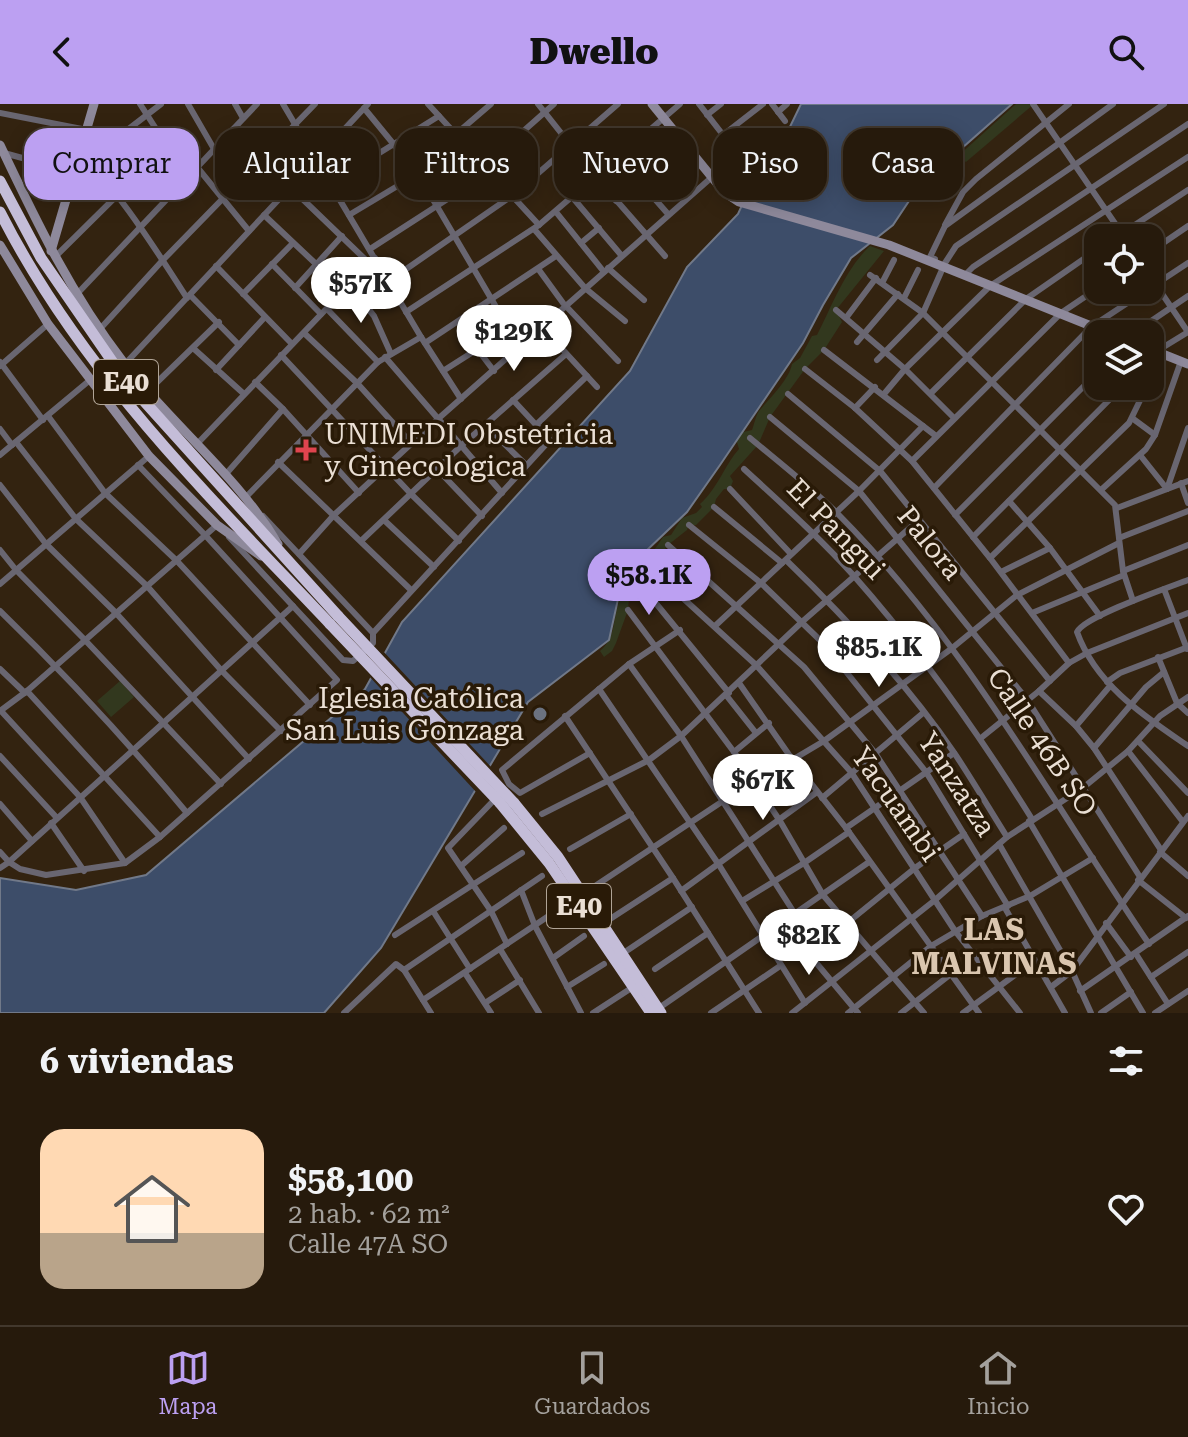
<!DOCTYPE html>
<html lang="es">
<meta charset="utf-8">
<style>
body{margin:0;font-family:"Roboto Serif",serif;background:#32271a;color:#f1f3f6;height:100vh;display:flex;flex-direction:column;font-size:30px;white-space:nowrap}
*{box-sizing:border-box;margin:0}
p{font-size:26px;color:#a4a19d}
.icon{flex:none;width:44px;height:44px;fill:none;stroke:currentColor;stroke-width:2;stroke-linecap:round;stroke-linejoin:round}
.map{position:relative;height:909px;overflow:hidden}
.drawer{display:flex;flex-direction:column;background:#261a0c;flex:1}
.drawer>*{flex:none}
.top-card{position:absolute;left:24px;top:24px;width:1140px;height:72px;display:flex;gap:16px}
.buttons{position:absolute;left:1084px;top:120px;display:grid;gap:16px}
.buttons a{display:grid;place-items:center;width:80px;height:80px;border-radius:16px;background:#261a0c;box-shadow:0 4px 20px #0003,0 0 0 2px #42382d;font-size:40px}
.price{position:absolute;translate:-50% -68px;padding:0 18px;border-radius:28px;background:#fff;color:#222;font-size:26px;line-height:52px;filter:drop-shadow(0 2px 4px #0008)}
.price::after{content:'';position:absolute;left:50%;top:48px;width:24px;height:18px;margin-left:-12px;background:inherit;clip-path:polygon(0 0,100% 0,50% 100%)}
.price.selected{background:#bca0f2;color:#111}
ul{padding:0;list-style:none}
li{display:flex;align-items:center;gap:24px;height:200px;padding:0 40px}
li+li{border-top:2px solid #42382d}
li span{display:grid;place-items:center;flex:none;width:224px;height:160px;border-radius:24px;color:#555}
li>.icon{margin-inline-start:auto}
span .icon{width:96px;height:96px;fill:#fffc;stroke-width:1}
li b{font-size:34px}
h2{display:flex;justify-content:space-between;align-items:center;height:96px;padding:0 40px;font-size:34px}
.chip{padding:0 28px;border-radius:24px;background:#261a0c;box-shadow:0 4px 20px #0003,0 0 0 2px #42382d;font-size:28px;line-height:72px}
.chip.selected{background:#bca0f2;color:#111}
header{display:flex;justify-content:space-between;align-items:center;height:104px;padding:0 40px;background:#bca0f2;color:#111;font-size:36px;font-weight:800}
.dock{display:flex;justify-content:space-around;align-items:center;height:112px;border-top:2px solid #42382d;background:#261a0c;font-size:22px;color:#a4a19d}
.dock a{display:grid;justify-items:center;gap:4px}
.dock .selected{color:#bca0f2}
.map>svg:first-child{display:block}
.green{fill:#32381e}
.water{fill:#3d4d69;stroke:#717989;stroke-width:2}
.pier{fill:#332310}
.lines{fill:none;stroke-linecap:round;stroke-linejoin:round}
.street{stroke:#696671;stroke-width:6}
.secondary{stroke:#8e899b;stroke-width:9}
.highway{stroke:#c4bdd8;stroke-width:11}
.highway-bridge{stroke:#c4bdd8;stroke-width:11}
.health-dot{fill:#e0444e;stroke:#291a07;stroke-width:3}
.worship-dot{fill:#6b7280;stroke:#291a07;stroke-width:3}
.labels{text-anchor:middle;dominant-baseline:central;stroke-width:7;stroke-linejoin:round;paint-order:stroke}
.shield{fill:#291a07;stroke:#b0a496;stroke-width:2}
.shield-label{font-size:26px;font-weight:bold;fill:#eadfd4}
.poi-label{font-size:28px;fill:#eadfd4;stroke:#291a07;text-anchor:start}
.street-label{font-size:28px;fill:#eadfd4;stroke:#291a07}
.neighbourhood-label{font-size:30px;font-weight:bold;fill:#dac6af;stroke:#291a07}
</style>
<header><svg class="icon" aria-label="back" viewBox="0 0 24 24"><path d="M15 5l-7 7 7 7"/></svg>Dwello<svg class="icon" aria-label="search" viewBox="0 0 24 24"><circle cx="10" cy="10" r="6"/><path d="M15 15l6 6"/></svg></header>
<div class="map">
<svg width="1188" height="909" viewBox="0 0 1188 909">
<rect width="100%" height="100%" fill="#332310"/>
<g class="green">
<path d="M1016 0H1034L966 58 958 52Z"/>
<path d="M870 142 884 147 836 206 842 218 824 246 805 265 770 313 758 341 730 372 733 377 730 385H724L716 395 714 403 696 421H689L687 426 668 441 629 494 628 506 616 539 612 547 604 553 600 547C617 532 612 515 620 495 631 471 650 454 663 433L671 431 682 414 696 409 702 403 700 400C718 384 724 362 739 345L736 335 739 329 752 326C754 321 756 311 759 307 769 295 789 276 792 260L800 254 812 232 817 231C832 202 845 165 870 142Z"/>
<path d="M120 577 134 593 111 613 97 597Z"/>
</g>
<path class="water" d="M801 0H1012L919 82 893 121 851 154 823 201 803 239 720 361 687 408 624 468 609 536 528 598 381 844 324 909H0V774L76 786 146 771 365 585 402 518 630 267 687 163 738 110 749 86 786 31Z"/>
<path class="pier" d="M382 546 493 665 477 689 368 571Z"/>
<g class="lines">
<g class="street">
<path d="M140 0 187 73"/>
<path d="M188 0 214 45"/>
<path d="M235 0 243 14"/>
<path d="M283 0 421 233 461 295"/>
<path d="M428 0 539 121"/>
<path d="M538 0 596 73 665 152"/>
<path d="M699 0 751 67"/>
<path d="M772 0 785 17"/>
<path d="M1033 0 1125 134"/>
<path d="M364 4 418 70 509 225 522 240"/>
<path d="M778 8 787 0"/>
<path d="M0 9 87 26"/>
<path d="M707 11 721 0"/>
<path d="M456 30 491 0"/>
<path d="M723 31 763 0"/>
<path d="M4 49 37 58"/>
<path d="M78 54C106 64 168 165 187 194"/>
<path d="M87 57 161 0"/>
<path d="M660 58 689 92"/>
<path d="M44 59 74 67"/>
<path d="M485 61 554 0"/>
<path d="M197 63 249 127"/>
<path d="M639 77 668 110"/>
<path d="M715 77 740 53"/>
<path d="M331 79 439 12"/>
<path d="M290 83 369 159"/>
<path d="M573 94 621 151"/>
<path d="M616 97 682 37"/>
<path d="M556 108 604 168"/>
<path d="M264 111 316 160"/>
<path d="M349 111 466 41"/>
<path d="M945 121 963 88 976 75 1069 0"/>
<path d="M534 125 585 184 625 217"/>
<path d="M1115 134 1188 86"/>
<path d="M581 139 599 124"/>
<path d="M370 145 491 67"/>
<path d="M1150 148 1188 122"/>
<path d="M55 153 167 42"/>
<path d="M935 155 930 153 945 122 1113 0"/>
<path d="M272 160 321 210"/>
<path d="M216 162 292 240"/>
<path d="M608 164 644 196"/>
<path d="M539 166 563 199 618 257"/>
<path d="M870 171 923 209 1115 401 1123 467 1133 497"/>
<path d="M964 172 973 163 1188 20"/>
<path d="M1150 172 1188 228"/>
<path d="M389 177 513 91 618 0"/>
<path d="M882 179 894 156"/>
<path d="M349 181 374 212 391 250"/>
<path d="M295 184 342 132"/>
<path d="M1150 184 1188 159"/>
<path d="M77 190 257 0"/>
<path d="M243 190 293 139"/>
<path d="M190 191 239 241"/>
<path d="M904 194 918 166"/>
<path d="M327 205 378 258"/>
<path d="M836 206 905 265 954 314"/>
<path d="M406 208 539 121 680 0"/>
<path d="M846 214 876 174"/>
<path d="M542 223 597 283"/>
<path d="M100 225 162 157 315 0"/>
<path d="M304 229 357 279 412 340"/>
<path d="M1132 230 1188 192"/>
<path d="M857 238 898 190"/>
<path d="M425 239 556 152"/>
<path d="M193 244 244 290"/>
<path d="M478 246 494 267"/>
<path d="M824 246 936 332"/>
<path d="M1157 247 1188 228"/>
<path d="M281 251 411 390 459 437"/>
<path d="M385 253 502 389"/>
<path d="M877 256 923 209 945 159 956 142 1164 0"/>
<path d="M0 258 43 316"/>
<path d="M125 260 368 0"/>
<path d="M0 262 48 220"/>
<path d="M805 265 855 304 912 357 990 454 1069 559"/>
<path d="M216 266 265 213"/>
<path d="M443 267 509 225"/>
<path d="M1150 275 1162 249"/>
<path d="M255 278 283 305 359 389"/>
<path d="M148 287 219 218"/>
<path d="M931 289 1026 195 1098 145"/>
<path d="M788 290 880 367 1050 577"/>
<path d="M884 290 905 265 990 182 1188 53"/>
<path d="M855 304 875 283"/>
<path d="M48 312 105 389 177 457 310 601"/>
<path d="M770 313 859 387 897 434 1028 597 1140 773"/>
<path d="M1132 314 1155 331"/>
<path d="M485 321 526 361"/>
<path d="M536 321 587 272"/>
<path d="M0 325 12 341"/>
<path d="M750 334C780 359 811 383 838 410 964 537 1050 694 1149 840"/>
<path d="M16 338 76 415 147 482 221 566 281 627"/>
<path d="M197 340 375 154"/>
<path d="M0 351 90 276"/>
<path d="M1140 351 1167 385"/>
<path d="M912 357 1061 209 1098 184"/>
<path d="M278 358 411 486"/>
<path d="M437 365 482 412"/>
<path d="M744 365C782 400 820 434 854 472 921 548 979 630 1032 715"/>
<path d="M226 370 283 305"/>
<path d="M1181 379 1188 399"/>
<path d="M0 381 46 440 115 508 249 655"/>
<path d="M934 384 1091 223 1147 186"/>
<path d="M730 385 791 450"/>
<path d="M1167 385 1188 324"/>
<path d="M1101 386 1146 345 1155 331 1181 257"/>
<path d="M246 393 378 258 421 233"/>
<path d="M1009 397 1050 444 1100 512"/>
<path d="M714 403 782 459"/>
<path d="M1117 404 1188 377"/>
<path d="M955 411 1098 268"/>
<path d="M384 416 434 463"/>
<path d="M689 421 761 479 824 540 926 668 1008 802"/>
<path d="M229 433 343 556 353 557 373 539V529L263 412"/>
<path d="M973 433 1123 282"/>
<path d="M1119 434 1188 407"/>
<path d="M361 437 462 341 566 250"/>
<path d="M668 441 804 563 875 649 982 812"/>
<path d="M0 446 16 466 84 535 221 680"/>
<path d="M299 450 334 411 439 314 712 73"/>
<path d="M990 454 1129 319 1147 282"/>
<path d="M786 456C846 514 908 581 955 650 973 677 990 706 1007 733"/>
<path d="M650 464 756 561 851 668 955 827 1020 909"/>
<path d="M1123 467 1188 441"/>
<path d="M1001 468 1050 444"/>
<path d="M1188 476C1167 484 1085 512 1077 528 1096 581 1144 612 1188 642"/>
<path d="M0 480 149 352"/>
<path d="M641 481 729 589"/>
<path d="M1164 485 1187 545"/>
<path d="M628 506 734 648 780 717 823 791 924 909"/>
<path d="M0 507C66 571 128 638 187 709"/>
<path d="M1032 509 1124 471"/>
<path d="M715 522 859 387 923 322"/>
<path d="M373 529 550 336 513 296"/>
<path d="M1158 553 1177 599 1188 609"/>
<path d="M629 560 681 632 795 810"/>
<path d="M0 565 25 589"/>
<path d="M1107 578 1120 569 1188 543"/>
<path d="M739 579 792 655 846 724 979 909"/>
<path d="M599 585 719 761 805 899"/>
<path d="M27 587 160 733"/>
<path d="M1039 587 1076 622 1094 644 1161 746"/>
<path d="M726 591 756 629"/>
<path d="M0 607 27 587 217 421 218 422"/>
<path d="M1 607 80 693 125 759"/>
<path d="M565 612 673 774 759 909"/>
<path d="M1076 622 1110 582"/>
<path d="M981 634 1039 587 1069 559 1087 549 1188 509"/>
<path d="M1139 638 1188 689"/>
<path d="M1094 644 1146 583 1164 568"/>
<path d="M1128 647 1183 718"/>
<path d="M734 648 769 619"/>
<path d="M590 649 520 689 509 680 502 666 629 560 680 526"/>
<path d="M0 652 57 714"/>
<path d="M496 694 448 744 491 807 507 840"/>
<path d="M822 694 923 609"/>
<path d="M0 700 32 737"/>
<path d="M542 710 649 656 681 632 803 517 920 415"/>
<path d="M1029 717 1143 909"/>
<path d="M51 719 84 767"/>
<path d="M846 724 954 649"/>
<path d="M999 740 1072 867 1091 909"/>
<path d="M570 745 631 710"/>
<path d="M0 748 9 758 293 502"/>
<path d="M1160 748 1188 772"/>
<path d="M461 762 504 724"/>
<path d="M0 764 9 758 20 765 46 771 125 759 160 733 337 576 205 431 138 361"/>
<path d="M1138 776 1186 814"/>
<path d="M521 786 535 822 581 909"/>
<path d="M681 787 817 688"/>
<path d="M583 790 723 697 824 637 951 545 1017 491 1119 439"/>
<path d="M742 797 804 759 849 728"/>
<path d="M1005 804 1065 909"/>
<path d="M433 807 470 865"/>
<path d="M607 817 673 774"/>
<path d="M783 819 858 909"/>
<path d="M1106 819 1131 853"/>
<path d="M395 831 522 749"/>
<path d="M500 845 539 909"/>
<path d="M622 850 692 803"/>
<path d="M809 850 915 764 964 730"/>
<path d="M1136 850 1168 900"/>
<path d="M553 854 584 832"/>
<path d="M655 865 708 829"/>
<path d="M404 866 542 772"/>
<path d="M465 869 491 909"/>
<path d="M1151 873 1188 848"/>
<path d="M567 883 604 860"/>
<path d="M1051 883 1072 867 1188 712"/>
<path d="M1080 887 1188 812"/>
<path d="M423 896 574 795"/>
<path d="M485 899 520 876"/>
<path d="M659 904 869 758"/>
<path d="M344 909 396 860 404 866 431 909"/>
<path d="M593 909 633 883"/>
<path d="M711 909 780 862"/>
<path d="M792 909 935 796 1007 733 1084 683 1128 647 1160 612 1188 593"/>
<path d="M848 909 931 842 982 812 1030 792 1093 754"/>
<path d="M901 909 951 870"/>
<path d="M963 909 1034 857"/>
<path d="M1101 909 1131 888"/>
<path d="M1155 909 1188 887"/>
</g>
<g class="secondary">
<path d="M652 0 724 88 739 98 889 141 1111 230"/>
<path d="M0 41C37 119 71 190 124 259 173 322 237 371 278 440"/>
<path d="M0 141 48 220 149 352 217 421 261 452"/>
<path d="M51 147 94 0"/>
<path d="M1150 245 1188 260"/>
</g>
<g class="highway">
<path d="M0 77 41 154 125 276 338 512"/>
<path d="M0 108C81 268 208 391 330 520"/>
<path d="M500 699 549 759 651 909"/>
<path d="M514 699 558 753 661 909"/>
</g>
<g class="highway-bridge">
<path d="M338 512 514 699"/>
<path d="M330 520 500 699"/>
</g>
</g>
<path class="health-dot" d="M302 334h8v8h8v8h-8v8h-8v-8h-8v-8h8z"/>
<circle class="worship-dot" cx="540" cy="610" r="8"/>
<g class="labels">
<g class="shield">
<rect x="94" y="256" width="64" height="44" rx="6"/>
<rect x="547" y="780" width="64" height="44" rx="6"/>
</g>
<g class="shield-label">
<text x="126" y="278">E40</text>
<text x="579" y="802">E40</text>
</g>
<g class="poi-label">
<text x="324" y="330">UNIMEDI Obstetricia<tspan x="324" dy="32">y Ginecologica</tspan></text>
<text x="524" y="594" text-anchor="end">Iglesia Católica<tspan x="524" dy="32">San Luis Gonzaga</tspan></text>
</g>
<g class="street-label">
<text transform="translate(836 425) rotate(46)">El Pangui</text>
<text transform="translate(930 439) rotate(51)">Palora</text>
<text transform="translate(1042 638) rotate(56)">Calle 46B SO</text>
<text transform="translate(957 680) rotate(57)">Yanzatza</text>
<text transform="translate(896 700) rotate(55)">Yacuambi</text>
</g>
<g class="neighbourhood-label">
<text x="994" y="825">LAS<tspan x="994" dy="34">MALVINAS</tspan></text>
</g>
</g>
</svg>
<div class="buttons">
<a><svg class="icon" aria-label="locate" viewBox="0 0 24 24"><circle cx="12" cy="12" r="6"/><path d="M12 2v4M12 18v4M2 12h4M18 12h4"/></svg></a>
<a><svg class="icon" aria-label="layers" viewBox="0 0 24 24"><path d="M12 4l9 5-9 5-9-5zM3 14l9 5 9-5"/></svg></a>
</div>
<b class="price" style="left:361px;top:221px">$57K</b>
<b class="price" style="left:514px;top:269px">$129K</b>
<b class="price selected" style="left:649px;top:513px">$58.1K</b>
<b class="price" style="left:879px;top:585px">$85.1K</b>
<b class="price" style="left:763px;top:718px">$67K</b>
<b class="price" style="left:809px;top:873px">$82K</b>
<div class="top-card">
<a class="chip selected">Comprar</a>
<a class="chip">Alquilar</a>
<a class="chip">Filtros</a>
<a class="chip">Nuevo</a>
<a class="chip">Piso</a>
<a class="chip">Casa</a>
</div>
</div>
<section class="drawer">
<h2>6 viviendas<svg class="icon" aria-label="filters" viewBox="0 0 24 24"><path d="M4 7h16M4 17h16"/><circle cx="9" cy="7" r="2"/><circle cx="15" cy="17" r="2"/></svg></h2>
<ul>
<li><span style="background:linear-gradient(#ffd9b3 65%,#b9a48a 0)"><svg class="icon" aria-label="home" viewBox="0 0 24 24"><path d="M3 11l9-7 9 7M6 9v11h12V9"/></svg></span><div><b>$58,100</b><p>2 hab. · 62 m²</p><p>Calle 47A SO</p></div><svg class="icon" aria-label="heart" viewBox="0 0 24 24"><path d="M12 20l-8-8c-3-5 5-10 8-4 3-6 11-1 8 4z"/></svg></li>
</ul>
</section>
<nav class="dock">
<a class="selected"><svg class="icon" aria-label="map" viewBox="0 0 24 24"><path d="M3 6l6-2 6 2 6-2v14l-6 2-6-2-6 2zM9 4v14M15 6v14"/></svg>Mapa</a>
<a><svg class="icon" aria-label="saved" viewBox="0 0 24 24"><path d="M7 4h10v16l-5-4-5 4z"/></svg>Guardados</a>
<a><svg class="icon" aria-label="home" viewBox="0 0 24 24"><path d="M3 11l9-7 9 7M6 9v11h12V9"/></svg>Inicio</a>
</nav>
